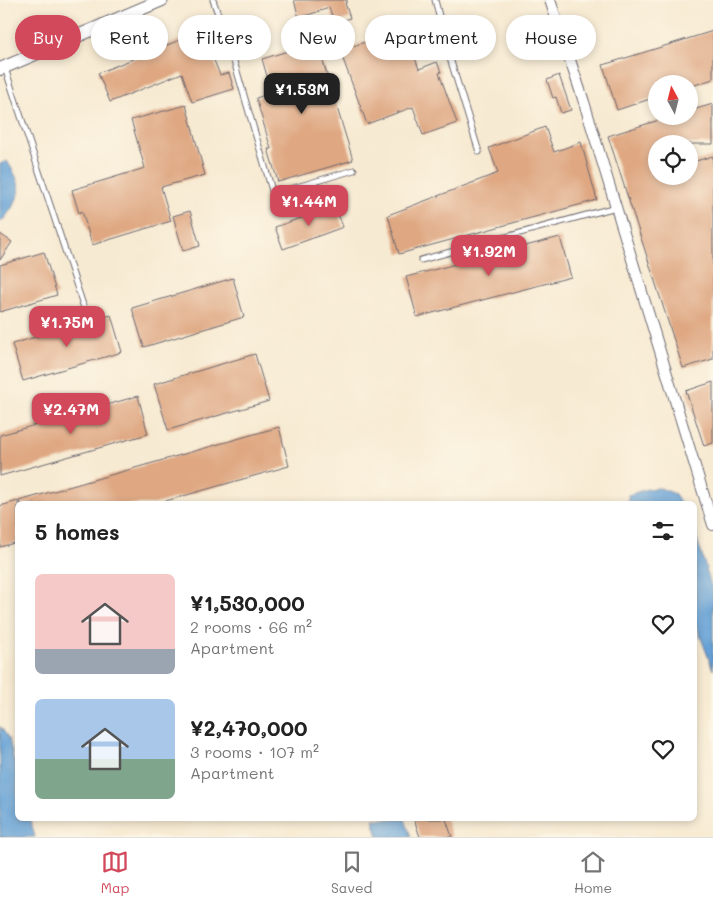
<!DOCTYPE html>
<meta charset="utf-8">
<style>
body{margin:0;font-family:Mali,sans-serif;background:#f6f6f6;color:#222;height:100vh;display:flex;flex-direction:column;font-size:19px;white-space:nowrap}
*{box-sizing:border-box;margin:0}
p{font-size:16px;color:#767676}
.icon{flex:none;width:28px;height:28px;fill:none;stroke:currentColor;stroke-width:2;stroke-linecap:round;stroke-linejoin:round}
.map{position:relative;flex:1;overflow:hidden}
.side{position:absolute;left:15px;top:501px;width:682px;height:320px;display:flex;flex-direction:column;background:#fff;border-radius:8px;box-shadow:0 2px 8px #0003}
.side>*{flex:none}
.top-card{position:absolute;left:15px;top:15px;width:684px;height:45px;display:flex;gap:10px}
.needle{width:32px;rotate:353deg}
.controls{position:absolute;left:648px;top:75px;display:grid;gap:10px}
.controls a{display:grid;place-items:center;width:50px;height:50px;border-radius:50%;background:#fff;box-shadow:0 2px 8px #0003;font-size:25px}
.price{position:absolute;translate:-50% -42px;padding:0 11px;border-radius:10px;background:#d1495b;color:#fff;font-size:16px;line-height:32px;filter:drop-shadow(0 1px 2px #0008)}
.price::after{content:'';position:absolute;left:50%;top:30px;width:15px;height:11px;margin-left:-8px;background:inherit;clip-path:polygon(0 0,100% 0,50% 100%)}
.price.active{background:#222;color:#fff}
ul{padding:0;list-style:none}
li{display:flex;align-items:center;gap:15px;height:125px;padding:0 20px}
li span{display:grid;place-items:center;flex:none;width:140px;height:100px;border-radius:8px;color:#555}
li>.icon{margin-inline-start:auto}
span .icon{width:60px;height:60px;fill:#fffc;stroke-width:1}
li b{font-size:21px}
h2{display:flex;justify-content:space-between;align-items:center;height:60px;padding:0 20px;font-size:21px}
.pill{padding:0 18px;border-radius:22px;background:#fff;box-shadow:0 2px 8px #0003;font-size:18px;line-height:45px}
.pill.active{background:#d1495b;color:#fff}
.tab-bar{display:flex;justify-content:space-around;align-items:center;height:70px;border-top:1px solid #e0e0e0;background:#fff;font-size:14px;color:#767676}
.tab-bar a{display:grid;justify-items:center;gap:2px}
.tab-bar .active{color:#d1495b}
.map>svg:first-child{display:block}
.water{fill:#65a1d6;stroke:#446288}
.building{fill:#dfa883}
.lines{fill:none;stroke-linecap:round;stroke-linejoin:round}
.service-casing{stroke:#6d6870;stroke-width:7}
.minor-casing{stroke:#6d6870;stroke-width:12}
.tertiary-casing{stroke:#6d6870;stroke-width:14}
.service{stroke:#fff;stroke-width:5}
.minor{stroke:#fff;stroke-width:10}
.tertiary{stroke:#fff;stroke-width:12}
</style>
<div class="map">
<svg width="713" height="837" viewBox="0 0 713 837">
<rect width="100%" height="100%" fill="#fcf5e5"/>
<filter id="ink" filterUnits="userSpaceOnUse"><feTurbulence type="fractalNoise" baseFrequency=".02" numOctaves="2"/><feDisplacementMap in="SourceGraphic" scale="10" xChannelSelector="R" yChannelSelector="G"/><feConvolveMatrix kernelMatrix="1 2 1 2 8 2 1 2 1" color-interpolation-filters="sRGB"/></filter>
<filter id="wash" filterUnits="userSpaceOnUse"><feTurbulence type="fractalNoise" baseFrequency=".0096" numOctaves="4" result="noise"/><feDisplacementMap in="SourceGraphic" scale="20" xChannelSelector="R" yChannelSelector="G"/><feGaussianBlur stdDeviation="1.12" result="paint"/><feColorMatrix in="noise" values="0 0 0 0 0 0 0 0 0 0 0 0 0 0 0 0 0 1.4 0 .05"/><feComposite in="paint" operator="in"/></filter>
<g filter="url(#wash)">
<rect width="100%" height="100%" fill="#f7ead2"/>
<g class="water">
<path d="M7 161C12 169 20 181 19 191 18 201 7 216 0 223V164Z"/>
<path d="M660 488 675 494 681 504H621L629 501 628 495 647 489Z"/>
<path d="M695 532 713 592V670L695 622Z"/>
<path d="M0 726 9 739 17 774 18 819H30L35 837H0Z"/>
<path d="M373 819H405L411 837H378Z"/>
</g>
<g id="blocks">
<g class="building">
<path d="M294 0H347V2L345 3 350 18 335 23 329 8 299 18Z"/>
<path d="M404 28 419 69 437 62 441 72 439 73 457 123 423 135 413 107 367 124 340 51Z"/>
<path d="M202 31 220 75 229 73 234 89 192 102 182 73 110 102 98 73Z"/>
<path d="M713 31V79L689 87V84H656V97L617 110 603 65Z"/>
<path d="M317 42 353 160 278 182 268 149H271L256 98 272 93 262 59Z"/>
<path d="M559 75 571 110 561 113 556 97 553 98 547 80Z"/>
<path d="M713 104V144H656V176H689V163L713 156V359L683 368 608 136 672 116H689V111Z"/>
<path d="M186 105 205 175 161 187 171 221 92 245 82 211 79 213 72 190 145 168 131 120Z"/>
<path d="M545 127 554 152 581 142 597 200 399 254 388 215 498 173 489 148Z"/>
<path d="M335 206 343 227 283 249 275 227Z"/>
<path d="M190 211 200 246 183 251 173 216Z"/>
<path d="M0 234 12 242 0 260Z"/>
<path d="M560 237 571 277 417 317 406 277Z"/>
<path d="M44 252 57 295 0 312V265Z"/>
<path d="M233 278 244 317 144 347 132 308Z"/>
<path d="M111 315 122 352 23 381 12 344Z"/>
<path d="M255 354 269 401 168 430 154 384Z"/>
<path d="M713 382V443L704 446 686 391Z"/>
<path d="M138 396 148 434 0 476V435Z"/>
<path d="M279 427 289 466 155 504H20L19 501Z"/>
<path d="M18 501V542L0 547V506Z"/>
<path d="M414 819H446L452 837H420Z"/>
</g>
</g>
</g>
<g filter="url(#ink)">
<use href="#blocks" fill-opacity="0" stroke="#6d6870" stroke-width="1"/>
<g class="lines">
<defs>
<g id="service">
<path d="M213 0 231 51 273 194 354 170"/>
<path d="M435 0 449 55 479 152"/>
<path d="M5 68 84 308"/>
<path d="M421 260 616 207"/>
</g>
<path id="minor" d="M550 0 584 102 713 525"/>
<path id="tertiary" d="M0 69 162 0"/>
</defs>
<use href="#service" class="service-casing"/>
<use href="#minor" class="minor-casing"/>
<use href="#tertiary" class="tertiary-casing"/>
<use href="#service" class="service"/>
<use href="#minor" class="minor"/>
<use href="#tertiary" class="tertiary"/>
</g>
</g>
</svg>
<div class="controls">
<a><svg class="needle" viewBox="-14 -14 28 28"><path d="M0-13l5 13h-10z" fill="#e53935"/><path d="M0 13l5-13h-10z" fill="#767676"/></svg></a>
<a><svg class="icon" aria-label="locate" viewBox="0 0 24 24"><circle cx="12" cy="12" r="6"/><path d="M12 2v4M12 18v4M2 12h4M18 12h4"/></svg></a>
</div>
<b class="price active" style="left:302px;top:115px">¥1.53M</b>
<b class="price" style="left:309px;top:227px">¥1.44M</b>
<b class="price" style="left:489px;top:277px">¥1.92M</b>
<b class="price" style="left:67px;top:348px">¥1.75M</b>
<b class="price" style="left:71px;top:435px">¥2.47M</b>
<div class="top-card">
<a class="pill active">Buy</a>
<a class="pill">Rent</a>
<a class="pill">Filters</a>
<a class="pill">New</a>
<a class="pill">Apartment</a>
<a class="pill">House</a>
</div>
<section class="side">
<h2>5 homes<svg class="icon" aria-label="filters" viewBox="0 0 24 24"><path d="M4 7h16M4 17h16"/><circle cx="9" cy="7" r="2"/><circle cx="15" cy="17" r="2"/></svg></h2>
<ul>
<li><span style="background:linear-gradient(#f6c9c9 75%,#9aa5b1 0)"><svg class="icon" aria-label="home" viewBox="0 0 24 24"><path d="M3 11l9-7 9 7M6 9v11h12V9"/></svg></span><div><b>¥1,530,000</b><p>2 rooms · 66 m²</p><p>Apartment</p></div><svg class="icon" aria-label="heart" viewBox="0 0 24 24"><path d="M12 20l-8-8c-3-5 5-10 8-4 3-6 11-1 8 4z"/></svg></li>
<li><span style="background:linear-gradient(#a9c7e8 60%,#7fa58c 0)"><svg class="icon" aria-label="home" viewBox="0 0 24 24"><path d="M3 11l9-7 9 7M6 9v11h12V9"/></svg></span><div><b>¥2,470,000</b><p>3 rooms · 107 m²</p><p>Apartment</p></div><svg class="icon" aria-label="heart" viewBox="0 0 24 24"><path d="M12 20l-8-8c-3-5 5-10 8-4 3-6 11-1 8 4z"/></svg></li>
</ul>
</section>
</div>
<nav class="tab-bar">
<a class="active"><svg class="icon" aria-label="map" viewBox="0 0 24 24"><path d="M3 6l6-2 6 2 6-2v14l-6 2-6-2-6 2zM9 4v14M15 6v14"/></svg>Map</a>
<a><svg class="icon" aria-label="saved" viewBox="0 0 24 24"><path d="M7 4h10v16l-5-4-5 4z"/></svg>Saved</a>
<a><svg class="icon" aria-label="home" viewBox="0 0 24 24"><path d="M3 11l9-7 9 7M6 9v11h12V9"/></svg>Home</a>
</nav>
